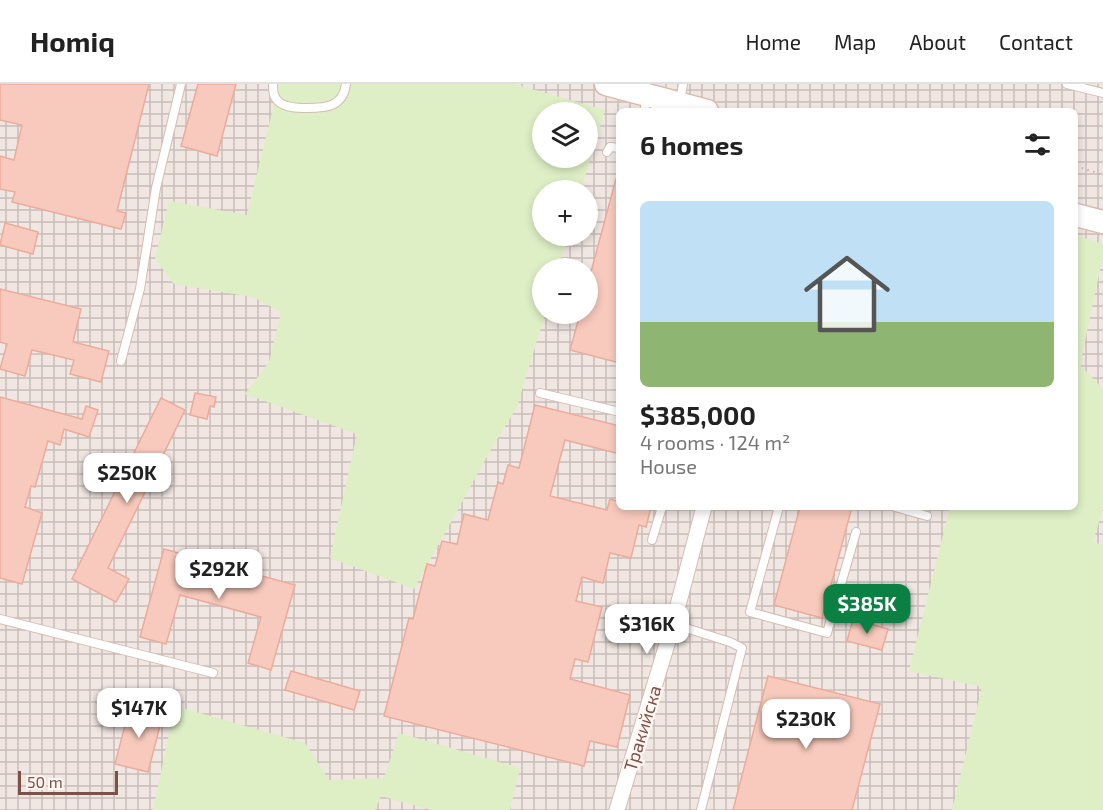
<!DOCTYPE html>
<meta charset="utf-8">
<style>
body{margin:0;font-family:"Exo 2",sans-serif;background:#f6f6f6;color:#222;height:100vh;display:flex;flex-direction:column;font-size:22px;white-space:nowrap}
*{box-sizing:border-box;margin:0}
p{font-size:20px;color:#767676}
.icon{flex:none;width:33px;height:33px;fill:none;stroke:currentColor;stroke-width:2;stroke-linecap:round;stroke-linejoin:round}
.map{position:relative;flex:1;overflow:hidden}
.sheet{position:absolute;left:616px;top:24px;width:462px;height:402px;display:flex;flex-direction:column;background:#fff;border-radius:9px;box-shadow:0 3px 9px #0003}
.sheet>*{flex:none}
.fabs{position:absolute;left:532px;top:18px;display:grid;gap:12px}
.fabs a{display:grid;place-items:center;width:66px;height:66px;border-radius:50%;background:#fff;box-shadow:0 3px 9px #0003;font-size:30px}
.scale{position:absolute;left:18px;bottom:15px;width:100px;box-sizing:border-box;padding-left:6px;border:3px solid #7d5148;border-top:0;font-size:16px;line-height:21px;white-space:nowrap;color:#7d5148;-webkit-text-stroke:4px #fff7f2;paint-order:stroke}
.price{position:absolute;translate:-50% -51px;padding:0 14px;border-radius:12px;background:#fff;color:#222;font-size:20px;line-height:39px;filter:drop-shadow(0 2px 3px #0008)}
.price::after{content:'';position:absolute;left:50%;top:36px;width:18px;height:14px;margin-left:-9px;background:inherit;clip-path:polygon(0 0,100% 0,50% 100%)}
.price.on{background:#0b8043;color:#fff}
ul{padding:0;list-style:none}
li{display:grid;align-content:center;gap:12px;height:318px;padding:0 24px}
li+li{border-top:2px solid #e0e0e0}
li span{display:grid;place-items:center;height:186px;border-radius:9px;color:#555}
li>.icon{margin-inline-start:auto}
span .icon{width:108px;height:108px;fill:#fffc;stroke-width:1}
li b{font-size:26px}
h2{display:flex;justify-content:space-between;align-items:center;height:72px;padding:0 24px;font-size:26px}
header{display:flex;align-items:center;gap:36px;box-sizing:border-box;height:84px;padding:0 30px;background:#fff;border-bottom:2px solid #e0e0e0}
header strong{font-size:28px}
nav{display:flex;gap:33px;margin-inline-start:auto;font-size:21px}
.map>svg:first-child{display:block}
.industrial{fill:url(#industrial-grid);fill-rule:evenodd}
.grass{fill:#deefc5;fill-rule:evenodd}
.building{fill:#f8cabd;stroke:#ecab9b;stroke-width:1.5}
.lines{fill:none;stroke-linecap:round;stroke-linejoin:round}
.lane-casing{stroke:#d7bcb1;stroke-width:10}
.street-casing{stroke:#d7bcb1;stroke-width:17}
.secondary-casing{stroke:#dbbaae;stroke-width:25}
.path{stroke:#deac9f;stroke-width:2;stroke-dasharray:1.5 4.5;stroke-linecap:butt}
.lane{stroke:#fff;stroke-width:8}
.street{stroke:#fff;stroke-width:15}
.secondary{stroke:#fff;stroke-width:22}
.labels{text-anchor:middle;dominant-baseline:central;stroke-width:5;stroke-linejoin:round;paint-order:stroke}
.street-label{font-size:18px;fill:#7d5148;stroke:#fff7f2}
</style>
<header>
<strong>Homiq</strong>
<nav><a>Home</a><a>Map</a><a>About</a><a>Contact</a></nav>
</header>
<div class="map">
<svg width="1103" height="726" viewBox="0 0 1103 726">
<defs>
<pattern id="industrial-grid" width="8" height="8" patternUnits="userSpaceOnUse" patternTransform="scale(1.5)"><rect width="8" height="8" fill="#f0e6e2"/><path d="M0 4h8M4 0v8" fill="none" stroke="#c8bdb9"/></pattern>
</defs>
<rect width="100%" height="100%" fill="#fff2e9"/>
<path class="industrial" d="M0 0H1103V726H0ZM620 27H1076V423H620ZM543 28H588V74H543ZM543 106H588V152H543ZM543 184H588V230H543Z"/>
<g class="grass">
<path d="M279 0H514L605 26 581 106H543V152H568L558 184H543V230H545L517 323 493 362 414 505 330 474 357 350 245 310 269 278 281 228 253 213 174 200 155 175 169 117 247 131ZM543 28H588V74H543Z"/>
<path d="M1076 151 1103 160V172L1080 281 1103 305V424L1093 458 1103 461V726H952L982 603 909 587 950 423H1076Z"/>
<path d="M175 622 305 659 329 696 384 694 399 649 520 684 510 726H431L381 712 375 726H153Z"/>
</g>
<g class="building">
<path d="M0 0H149L117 127 126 129 121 145 12 118 15 108 0 105V72L14 76 22 41 0 36Z"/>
<path d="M198 0H236L217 72 181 62Z"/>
<path d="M616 95H620V279L570 266 580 230H588V199Z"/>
<path d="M5 139 38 148 33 170 0 161Z"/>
<path d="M0 205 81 225 73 258 109 267 101 298 70 290 74 276 32 266 25 292 0 285 7 260 0 258Z"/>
<path d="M195 309 216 313 214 323 210 322 207 335 190 331Z"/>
<path d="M0 313 82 335 86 322 98 326 89 353 64 345 60 361 48 357 35 403 31 402 25 423 42 429 22 500 0 494Z"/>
<path d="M161 314 185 326 108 484 129 495 116 518 72 495Z"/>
<path d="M535 321 620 342V370L565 356 550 412 607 426 610 415 620 418V423H651L646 443 639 441 631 474 610 469 603 499 582 493 576 517 602 523 588 578 575 575 570 595 630 611 617 663 590 657 584 682 384 632 409 534 413 535 427 480 435 482 442 457 457 460 464 430 488 436 498 398 503 400 508 381 519 384Z"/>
<path d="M800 423H852L822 534 774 521Z"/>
<path d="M164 465 295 501 271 586 248 579 261 533 180 511 166 560 140 553Z"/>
<path d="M853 535 888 545 882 566 847 557Z"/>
<path d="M291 587 360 607 354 626 285 606Z"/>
<path d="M768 592 880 620 852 726H733Z"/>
<path d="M130 622 163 630 148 688 115 680Z"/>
</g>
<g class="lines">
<defs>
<g id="lane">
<path d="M273 0C273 7 273 13 279 18 286 24 298 24 307 24 326 24 343 23 346 0"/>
<path d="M1067 0 1103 9"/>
<path d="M680 17 683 0"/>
<path d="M644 27 648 12"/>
<path d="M607 68 610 63 620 64"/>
<path d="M121 277 140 205 156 104 181 0"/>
<path d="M540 309 620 328"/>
<path d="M779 423 750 528 827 549 856 448"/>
<path d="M895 423 927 432"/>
<path d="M652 456 662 423"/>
<path d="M0 535 213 589"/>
<path d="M673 540 730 558 742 564 701 726"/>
</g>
<path id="street" d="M617 726 673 540 704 423"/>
<g id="secondary">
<path d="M606 0 707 27"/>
<path d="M1076 131 1103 138"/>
</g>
</defs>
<use href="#lane" class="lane-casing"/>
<use href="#street" class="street-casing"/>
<use href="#secondary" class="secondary-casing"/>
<path class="path" d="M1076 82 1103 91"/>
<use href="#lane" class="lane"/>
<use href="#street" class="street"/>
<use href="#secondary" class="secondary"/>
</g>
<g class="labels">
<g class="street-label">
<text transform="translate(642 644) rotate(-73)">Тракийска</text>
</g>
</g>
</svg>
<div class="fabs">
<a><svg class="icon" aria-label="layers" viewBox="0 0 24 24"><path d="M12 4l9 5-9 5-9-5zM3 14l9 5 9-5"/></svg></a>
<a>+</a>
<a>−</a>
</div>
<div class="scale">50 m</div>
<b class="price" style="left:127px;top:420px">$250K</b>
<b class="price" style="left:219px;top:516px">$292K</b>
<b class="price on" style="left:867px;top:551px">$385K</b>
<b class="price" style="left:647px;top:571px">$316K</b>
<b class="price" style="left:139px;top:655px">$147K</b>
<b class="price" style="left:806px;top:666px">$230K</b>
<section class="sheet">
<h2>6 homes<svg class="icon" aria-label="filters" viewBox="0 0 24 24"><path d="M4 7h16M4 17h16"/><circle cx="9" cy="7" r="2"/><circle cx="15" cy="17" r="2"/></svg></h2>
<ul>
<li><span style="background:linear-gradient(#bfe0f5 65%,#8fb573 0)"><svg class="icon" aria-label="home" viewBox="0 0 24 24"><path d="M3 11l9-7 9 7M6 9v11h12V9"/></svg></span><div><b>$385,000</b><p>4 rooms · 124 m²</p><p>House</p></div></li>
</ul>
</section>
</div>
